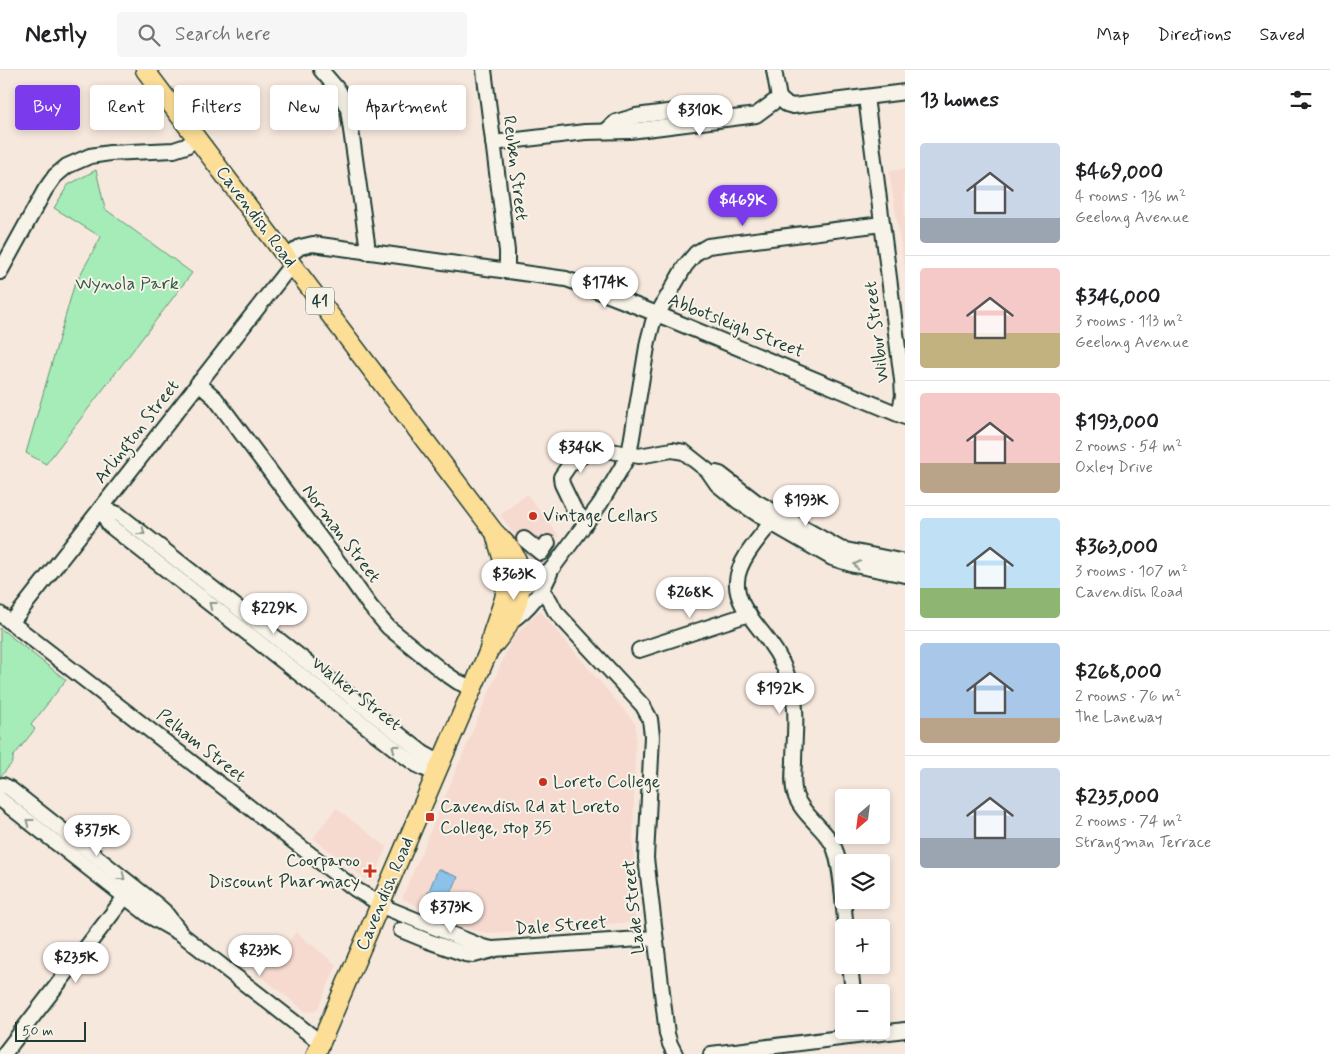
<!DOCTYPE html>
<meta charset="utf-8">
<style>
body{margin:0;font-family:Mynerve,sans-serif;background:#f6f6f6;color:#202124;height:100vh;display:flex;flex-direction:column;font-size:19px;white-space:nowrap}
*{box-sizing:border-box;margin:0}
p{font-size:16px;color:#757577}
.icon{flex:none;width:28px;height:28px;fill:none;stroke:currentColor;stroke-width:2;stroke-linecap:round;stroke-linejoin:round}
.map{position:relative;flex:1;overflow:hidden}
.panel{display:flex;flex-direction:column;background:#fff;width:425px}
.panel>*{flex:none}
.top-card{position:absolute;left:15px;top:15px;width:475px;height:45px;display:flex;gap:10px}
.needle{width:32px;rotate:208deg}
.buttons{position:absolute;left:835px;top:719px;display:grid;gap:10px}
.buttons a{display:grid;place-items:center;width:55px;height:55px;border-radius:5px;background:#fff;box-shadow:0 2px 8px #0003;font-size:25px}
.scale{position:absolute;left:15px;bottom:12px;width:71px;box-sizing:border-box;padding-left:5px;border:2px solid #1f3d34;border-top:0;font-size:14px;line-height:18px;white-space:nowrap;color:#1f3d34;-webkit-text-stroke:4px #f7f3e8;paint-order:stroke}
.price{position:absolute;translate:-50% -42px;padding:0 11px;border-radius:18px;background:#fff;color:#222;font-size:16px;line-height:32px;filter:drop-shadow(0 1px 2px #0008)}
.price::after{content:'';position:absolute;left:50%;top:30px;width:15px;height:11px;margin-left:-8px;background:inherit;clip-path:polygon(0 0,100% 0,50% 100%)}
.price.active{background:#7c3aed;color:#fff}
ul{padding:0;list-style:none}
li{display:flex;align-items:center;gap:15px;height:125px;padding:0 15px}
li+li{border-top:1px solid #e0e0e0}
li span{display:grid;place-items:center;flex:none;width:140px;height:100px;border-radius:5px;color:#555}
li>.icon{margin-inline-start:auto}
span .icon{width:60px;height:60px;fill:#fffc;stroke-width:1}
li b{font-size:21px}
h2{display:flex;justify-content:space-between;align-items:center;height:60px;padding:0 15px;font-size:21px}
.pill{padding:0 18px;border-radius:5px;background:#fff;box-shadow:0 2px 8px #0003;font-size:18px;line-height:45px}
.pill.active{background:#7c3aed;color:#fff}
header{display:flex;align-items:center;gap:30px;box-sizing:border-box;height:70px;padding:0 25px;background:#fff;border-bottom:1px solid #e0e0e0}
header strong{font-size:24px}
nav{display:flex;gap:28px;margin-inline-start:auto;font-size:18px}
.search{width:350px;height:45px;background:#f6f6f6;display:flex;align-items:center;gap:12px;box-sizing:border-box;padding:0 18px;border-radius:5px;color:#757577;font-size:19px}
main{display:flex;flex:1;min-height:0}
.map>svg:first-child{display:block}
.built{fill:#f6dad0}
.green{fill:#a5ecb8;stroke:#629476}
.water{fill:#8cc2ea;stroke:#608da1}
.lines{fill:none;stroke-linecap:round;stroke-linejoin:round}
.minor-casing{stroke:#1f3d34;stroke-width:18}
.major-casing{stroke:#1f3d34;stroke-width:21}
.minor{stroke:#f7f3e8;stroke-width:14}
.major{stroke:#fcde96;stroke-width:18}
.oneway{stroke:#8b988e}
.poi-dot{fill:#c8321e;stroke:#f7f3e8;stroke-width:2}
.labels{text-anchor:middle;dominant-baseline:central;stroke-width:4;stroke-linejoin:round;paint-order:stroke}
.shield{fill:#f7f3e8;stroke:#60746a;stroke-width:1}
.shield-label{font-size:16px;font-weight:bold;fill:#1f3d34}
.street-label{font-size:18px;fill:#1f3d34;stroke:#f7f3e8}
.park-label{font-size:18px;fill:#335748;stroke:#f7f3e8}
.poi-label{font-size:18px;fill:#1f3d34;stroke:#f7f3e8;text-anchor:start}
</style>
<header>
<strong>Nestly</strong>
<div class="search"><svg class="icon" aria-label="search" viewBox="0 0 24 24"><circle cx="10" cy="10" r="6"/><path d="M15 15l6 6"/></svg>Search here</div>
<nav><a>Map</a><a>Directions</a><a>Saved</a></nav>
</header>
<main>
<div class="map">
<svg width="905" height="984" viewBox="0 0 905 984">
<rect width="100%" height="100%" fill="#f7e8dd"/>
<filter id="ink" filterUnits="userSpaceOnUse"><feTurbulence type="fractalNoise" baseFrequency=".02" numOctaves="2"/><feDisplacementMap in="SourceGraphic" scale="10" xChannelSelector="R" yChannelSelector="G"/><feConvolveMatrix kernelMatrix="1 2 1 2 8 2 1 2 1" color-interpolation-filters="sRGB"/></filter>
<g filter="url(#ink)">
<g class="built">
<path d="M905 99V203L889 101Z"/>
<path d="M527 424 559 466 539 493H535L500 445Z"/>
<path d="M540 541 636 654 633 769 635 852 490 863 470 860 442 850 402 828 512 568Z"/>
<path d="M336 738 387 777 373 811H368L313 768Z"/>
<path d="M296 862 337 895 318 938 314 942 305 941 260 906Z"/>
</g>
<g class="green">
<path d="M96 100 105 139 192 203 46 394 26 383 74 216 101 167 54 138 68 115Z"/>
<path d="M0 558 66 610 31 655 35 659 13 687V692L0 707Z"/>
</g>
<path class="water" d="M438 799 458 807 445 838 425 830Z"/>
<g class="lines">
<defs>
<g id="minor">
<path d="M321 0 339 21 348 39 367 173 366 182"/>
<path d="M484 0 507 181V201"/>
<path d="M774 0 779 28"/>
<path d="M866 27 902 310 903 326 899 344"/>
<path d="M779 28 786 34 793 36 905 22"/>
<path d="M606 61 616 52 636 46 683 40"/>
<path d="M493 73 585 62 630 61 749 46 756 45 779 28"/>
<path d="M287 187 300 177 313 174 566 209 583 215 657 244 905 347"/>
<path d="M0 202 45 120 55 106 67 96 90 86 110 83 174 80 186 76 197 68"/>
<path d="M198 313 215 328 348 505 370 536 388 557 442 601 458 612 472 618"/>
<path d="M716 403 720 404 755 431 841 479 905 492"/>
<path d="M101 438 109 455 403 685 417 695 436 704"/>
<path d="M101 438 118 444 423 683 441 693"/>
<path d="M586 453 574 439 562 414 561 407 570 394 591 380H605L639 386 672 380 684 382 708 401 717 414 739 432 771 453 832 488 854 495 905 505"/>
<path d="M771 453C759 468 738 491 737 511 735 535 758 555 770 573 779 585 786 600 790 614 799 638 794 667 794 693 793 704 792 717 796 727 803 745 824 758 833 775 842 793 843 836 846 858"/>
<path d="M524 469 541 483 548 473"/>
<path d="M541 519 550 531 555 541 643 636 650 649 652 666 646 788 667 964 670 974 675 984"/>
<path d="M515 523 542 504 551 500"/>
<path d="M0 544 355 819 389 839 483 877 493 879 655 868"/>
<path d="M511 551C527 541 546 518 551 500L600 434 629 385 648 271 653 252 685 196 696 183 708 176 882 154"/>
<path d="M11 553 292 194"/>
<path d="M639 580 749 544"/>
<path d="M0 716 3 715 9 718 156 834 164 841 178 859"/>
<path d="M0 729 151 847 181 864 321 973"/>
<path d="M401 860 428 871 465 884 474 885 493 880"/>
<path d="M850 895 853 922"/>
<path d="M4 984 125 827"/>
<path d="M711 984 905 960"/>
</g>
<g id="major">
<path d="M145 0 492 459C498 467 507 473 513 482 532 514 513 556 489 580"/>
<path d="M316 984 489 580 492 564 504 529 507 511 504 494 496 467"/>
</g>
</defs>
<use href="#minor" class="minor-casing"/>
<use href="#major" class="major-casing"/>
<use href="#minor" class="minor"/>
<use href="#major" class="major"/>
</g>
<defs><path id="oneway-chevron" d="M-2-3.5L2.5 0L-2 3.5" fill="none" stroke-width="1.6" stroke-linecap="round" stroke-linejoin="round" transform="scale(1.25)"/></defs>
<g class="oneway">
<use href="#oneway-chevron" transform="translate(142 462) rotate(38)"/>
<use href="#oneway-chevron" transform="translate(857 495) rotate(-168)"/>
<use href="#oneway-chevron" transform="translate(212 535) rotate(-142)"/>
<use href="#oneway-chevron" transform="translate(395 678) rotate(-142)"/>
<use href="#oneway-chevron" transform="translate(29 752) rotate(-142)"/>
<use href="#oneway-chevron" transform="translate(122 807) rotate(38)"/>
</g>
</g>
<g class="poi-dot">
<circle cx="533" cy="446" r="5"/>
<circle cx="543" cy="712" r="5"/>
<rect x="425" y="742" width="10" height="10" rx="2.5"/>
<path d="M367.5 793.5h5v5h5v5h-5v5h-5v-5h-5v-5h5z"/>
</g>
<g class="labels">
<rect class="shield" x="306" y="217.5" width="28" height="27" rx="4"/>
<g class="shield-label">
<text x="320" y="231">41</text>
</g>
<g class="street-label">
<text transform="translate(515 98) rotate(83)">Reuben Street</text>
<text transform="translate(256 147) rotate(53)">Cavendish Road</text>
<text transform="translate(736 256) rotate(22)">Abbotsleigh Street</text>
<text transform="translate(877 262) rotate(-97)">Wilbur Street</text>
<text transform="translate(137 362) rotate(-52)">Arlington Street</text>
<text transform="translate(341 464) rotate(53)">Norman Street</text>
<text transform="translate(356 624) rotate(38)">Walker Street</text>
<text transform="translate(201 676) rotate(38)">Pelham Street</text>
<text transform="translate(385 824) rotate(-67)">Cavendish Road</text>
<text transform="translate(634 837) rotate(-96)">Lade Street</text>
<text transform="translate(561 856) rotate(-4)">Dale Street</text>
</g>
<g class="park-label">
<text x="127" y="214">Wynola Park</text>
</g>
<g class="poi-label">
<text x="543" y="446">Vintage Cellars</text>
<text x="553" y="712">Loreto College</text>
<text x="440" y="737">Cavendish Rd at Loreto<tspan x="440" dy="21">College, stop 35</tspan></text>
<text x="360" y="791" text-anchor="end">Coorparoo<tspan x="360" dy="21">Discount Pharmacy</tspan></text>
</g>
</g>
</svg>
<div class="buttons">
<a><svg class="needle" viewBox="-14 -14 28 28"><path d="M0-13l5 13h-10z" fill="#e53935"/><path d="M0 13l5-13h-10z" fill="#757577"/></svg></a>
<a><svg class="icon" aria-label="layers" viewBox="0 0 24 24"><path d="M12 4l9 5-9 5-9-5zM3 14l9 5 9-5"/></svg></a>
<a>+</a>
<a>−</a>
</div>
<div class="scale">50 m</div>
<b class="price" style="left:700px;top:67px">$310K</b>
<b class="price active" style="left:743px;top:157px">$469K</b>
<b class="price" style="left:605px;top:239px">$174K</b>
<b class="price" style="left:581px;top:404px">$346K</b>
<b class="price" style="left:806px;top:457px">$193K</b>
<b class="price" style="left:514px;top:531px">$363K</b>
<b class="price" style="left:690px;top:549px">$268K</b>
<b class="price" style="left:274px;top:565px">$229K</b>
<b class="price" style="left:780px;top:645px">$192K</b>
<b class="price" style="left:97px;top:787px">$375K</b>
<b class="price" style="left:451px;top:864px">$373K</b>
<b class="price" style="left:260px;top:907px">$233K</b>
<b class="price" style="left:76px;top:914px">$235K</b>
<div class="top-card">
<a class="pill active">Buy</a>
<a class="pill">Rent</a>
<a class="pill">Filters</a>
<a class="pill">New</a>
<a class="pill">Apartment</a>
</div>
</div>
<section class="panel">
<h2>13 homes<svg class="icon" aria-label="filters" viewBox="0 0 24 24"><path d="M4 7h16M4 17h16"/><circle cx="9" cy="7" r="2"/><circle cx="15" cy="17" r="2"/></svg></h2>
<ul>
<li><span style="background:linear-gradient(#c9d6e8 75%,#9aa5b1 0)"><svg class="icon" aria-label="home" viewBox="0 0 24 24"><path d="M3 11l9-7 9 7M6 9v11h12V9"/></svg></span><div><b>$469,000</b><p>4 rooms · 136 m²</p><p>Geelong Avenue</p></div></li>
<li><span style="background:linear-gradient(#f6c9c9 65%,#c2b280 0)"><svg class="icon" aria-label="home" viewBox="0 0 24 24"><path d="M3 11l9-7 9 7M6 9v11h12V9"/></svg></span><div><b>$346,000</b><p>3 rooms · 113 m²</p><p>Geelong Avenue</p></div></li>
<li><span style="background:linear-gradient(#f6c9c9 70%,#b9a48a 0)"><svg class="icon" aria-label="home" viewBox="0 0 24 24"><path d="M3 11l9-7 9 7M6 9v11h12V9"/></svg></span><div><b>$193,000</b><p>2 rooms · 54 m²</p><p>Oxley Drive</p></div></li>
<li><span style="background:linear-gradient(#bfe0f5 70%,#8fb573 0)"><svg class="icon" aria-label="home" viewBox="0 0 24 24"><path d="M3 11l9-7 9 7M6 9v11h12V9"/></svg></span><div><b>$363,000</b><p>3 rooms · 107 m²</p><p>Cavendish Road</p></div></li>
<li><span style="background:linear-gradient(#a9c7e8 75%,#b9a48a 0)"><svg class="icon" aria-label="home" viewBox="0 0 24 24"><path d="M3 11l9-7 9 7M6 9v11h12V9"/></svg></span><div><b>$268,000</b><p>2 rooms · 76 m²</p><p>The Laneway</p></div></li>
<li><span style="background:linear-gradient(#c9d6e8 70%,#9aa5b1 0)"><svg class="icon" aria-label="home" viewBox="0 0 24 24"><path d="M3 11l9-7 9 7M6 9v11h12V9"/></svg></span><div><b>$235,000</b><p>2 rooms · 74 m²</p><p>Strangman Terrace</p></div></li>
</ul>
</section>
</main>
